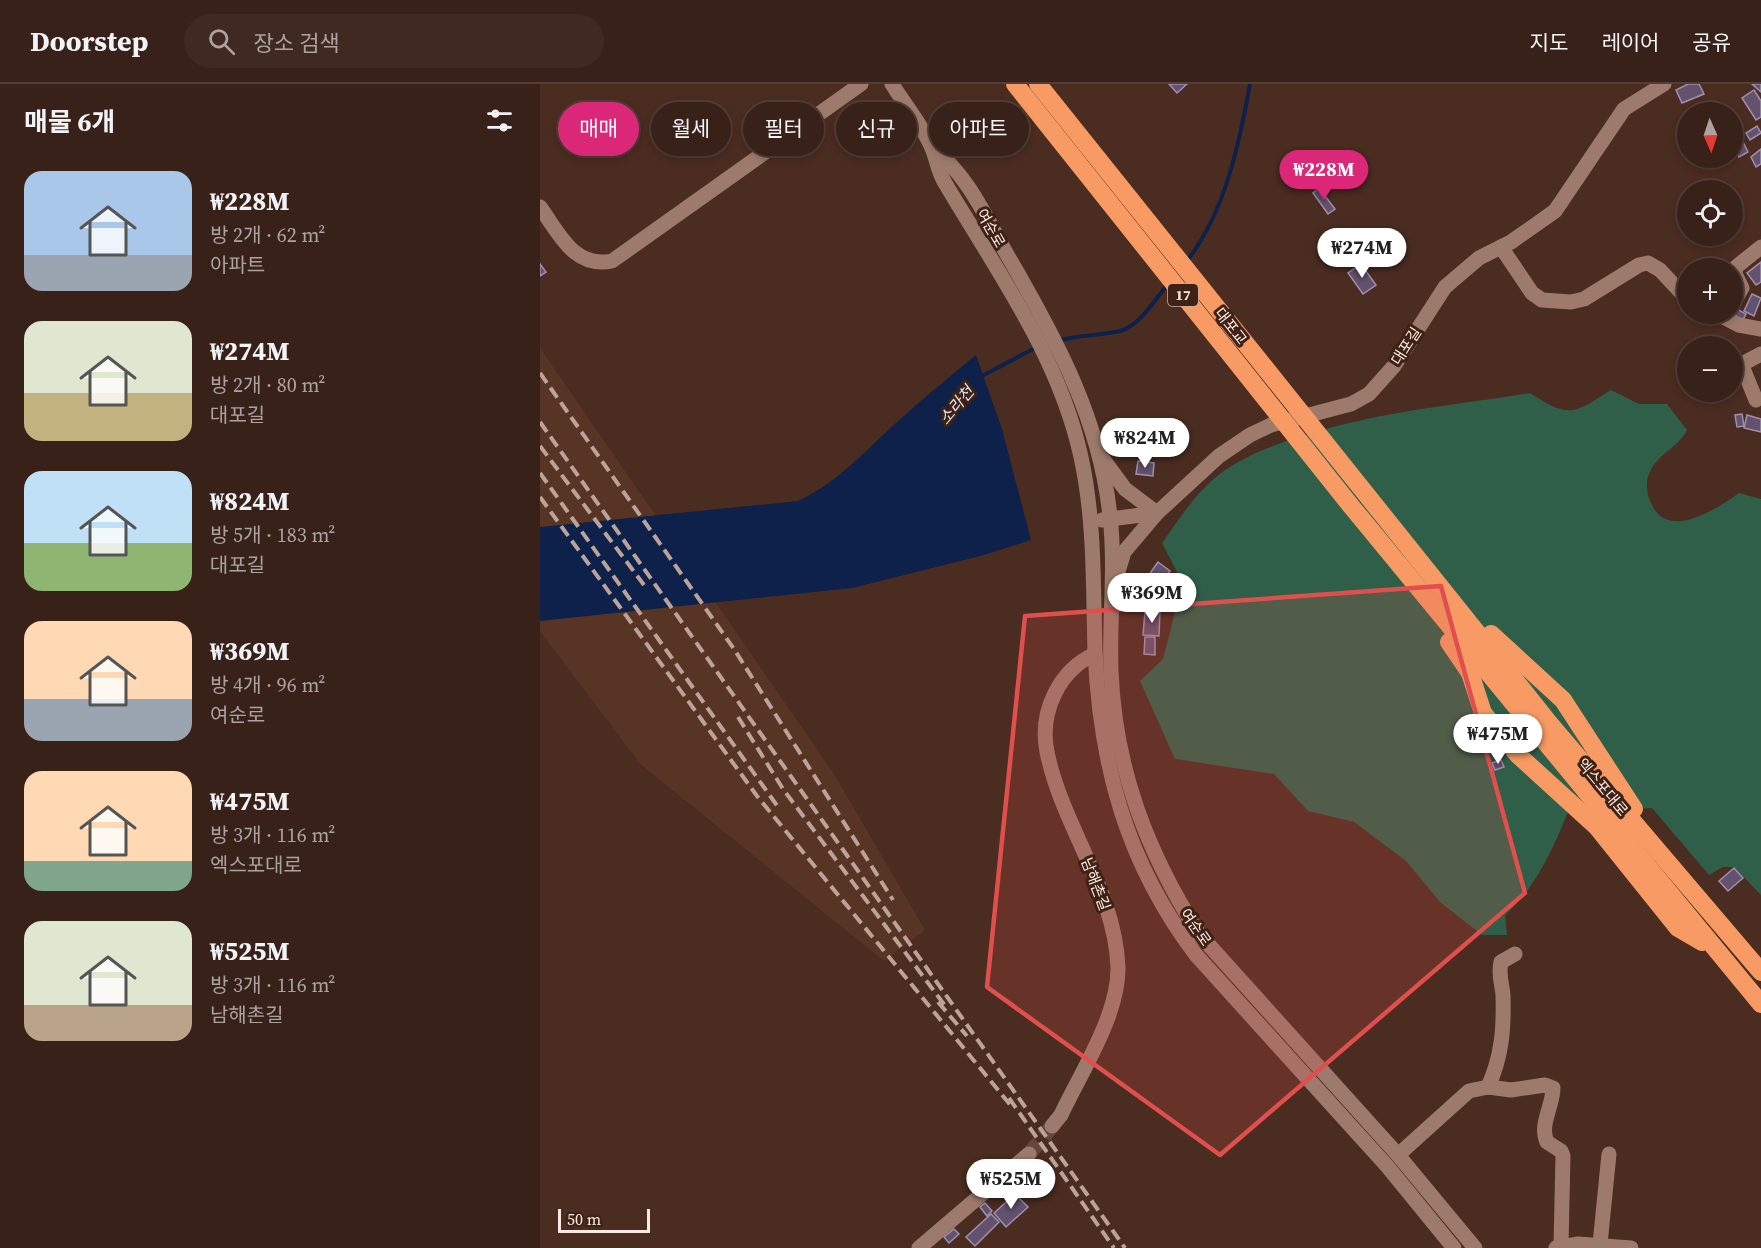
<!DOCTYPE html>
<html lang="ko">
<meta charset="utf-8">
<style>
body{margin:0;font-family:"Source Serif 4","Noto Sans KR",serif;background:#3f2921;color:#f1f3f6;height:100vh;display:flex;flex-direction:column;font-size:22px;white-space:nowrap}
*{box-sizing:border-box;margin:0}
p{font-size:20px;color:#aba3a2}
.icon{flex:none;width:33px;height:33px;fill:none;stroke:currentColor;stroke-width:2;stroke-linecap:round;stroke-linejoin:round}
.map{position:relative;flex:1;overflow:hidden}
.side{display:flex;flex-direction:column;background:#382118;width:540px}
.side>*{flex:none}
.hud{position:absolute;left:18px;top:18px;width:570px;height:54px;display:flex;gap:12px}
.needle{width:39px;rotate:177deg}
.tools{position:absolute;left:1137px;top:18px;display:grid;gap:12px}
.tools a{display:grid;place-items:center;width:66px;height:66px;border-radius:50%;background:#382118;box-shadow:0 3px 9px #0003,0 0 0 2px #523e37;font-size:30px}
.scale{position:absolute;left:18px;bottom:15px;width:92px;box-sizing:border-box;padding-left:6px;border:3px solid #feeae2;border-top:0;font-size:16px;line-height:21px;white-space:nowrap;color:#feeae2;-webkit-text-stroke:4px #3f2216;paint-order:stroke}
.price{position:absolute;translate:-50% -51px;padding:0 14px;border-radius:21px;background:#fff;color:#222;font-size:20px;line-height:39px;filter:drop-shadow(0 2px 3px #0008)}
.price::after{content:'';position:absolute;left:50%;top:36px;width:18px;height:14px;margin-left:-9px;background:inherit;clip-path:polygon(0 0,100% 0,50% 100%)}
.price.current{background:#db2777;color:#fff}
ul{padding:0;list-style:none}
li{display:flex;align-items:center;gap:18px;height:150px;padding:0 24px}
li span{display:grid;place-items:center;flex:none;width:168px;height:120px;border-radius:18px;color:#555}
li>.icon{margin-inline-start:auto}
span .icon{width:72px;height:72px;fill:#fffc;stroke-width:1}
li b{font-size:26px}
h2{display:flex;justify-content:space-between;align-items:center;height:72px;padding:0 24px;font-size:26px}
.chip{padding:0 21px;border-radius:27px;background:#382118;box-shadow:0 3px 9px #0003,0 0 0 2px #523e37;font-size:21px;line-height:54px}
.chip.current{background:#db2777;color:#fff}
header{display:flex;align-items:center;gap:36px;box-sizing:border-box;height:84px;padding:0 30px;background:#382118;border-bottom:2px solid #523e37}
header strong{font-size:28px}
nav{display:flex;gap:33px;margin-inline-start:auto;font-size:21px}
.search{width:420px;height:54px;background:#3f2921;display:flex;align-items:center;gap:15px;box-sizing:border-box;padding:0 21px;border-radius:33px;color:#aba3a2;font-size:22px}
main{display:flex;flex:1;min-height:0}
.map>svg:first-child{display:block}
.built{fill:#583424}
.green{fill:#2f5f49}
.water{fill:#0e214a}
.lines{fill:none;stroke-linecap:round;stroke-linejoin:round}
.stream{stroke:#0e214a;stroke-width:4}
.building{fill:#62526e;stroke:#a18fae;stroke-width:1.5}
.minor-tunnel{stroke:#65483d;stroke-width:15;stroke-dasharray:15 8;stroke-linecap:butt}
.minor{stroke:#9d7a6c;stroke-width:15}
.highway{stroke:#f79a64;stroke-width:18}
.rail{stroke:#bba39a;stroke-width:4;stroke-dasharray:12 6;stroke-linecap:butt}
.marked{fill:#de4f4d;fill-opacity:0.2;stroke:#de4f4d;stroke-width:4.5;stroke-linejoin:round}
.labels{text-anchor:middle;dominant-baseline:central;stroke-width:6;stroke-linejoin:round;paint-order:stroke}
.shield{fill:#3f2216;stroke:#c5aea5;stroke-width:1.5}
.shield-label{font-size:14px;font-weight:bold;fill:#feeae2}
.street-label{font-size:15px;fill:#feeae2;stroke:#3f2216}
.water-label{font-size:16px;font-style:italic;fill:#dce4f3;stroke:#3f2216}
</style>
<header>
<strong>Doorstep</strong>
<div class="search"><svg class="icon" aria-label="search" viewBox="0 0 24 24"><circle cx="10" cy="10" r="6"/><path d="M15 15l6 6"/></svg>장소 검색</div>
<nav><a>지도</a><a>레이어</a><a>공유</a></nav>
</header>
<main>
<section class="side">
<h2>매물 6개<svg class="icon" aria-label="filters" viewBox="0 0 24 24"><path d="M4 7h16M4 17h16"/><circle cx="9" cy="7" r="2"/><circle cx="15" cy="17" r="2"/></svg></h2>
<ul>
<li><span style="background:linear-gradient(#a9c7e8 70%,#9aa5b1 0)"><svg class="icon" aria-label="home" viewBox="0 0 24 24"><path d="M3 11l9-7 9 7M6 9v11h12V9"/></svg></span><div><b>₩228M</b><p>방 2개 · 62 m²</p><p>아파트</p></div></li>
<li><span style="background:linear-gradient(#dfe7d0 60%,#c2b280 0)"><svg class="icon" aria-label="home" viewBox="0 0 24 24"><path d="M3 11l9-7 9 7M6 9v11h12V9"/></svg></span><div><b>₩274M</b><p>방 2개 · 80 m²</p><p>대포길</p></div></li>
<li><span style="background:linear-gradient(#bfe0f5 60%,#8fb573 0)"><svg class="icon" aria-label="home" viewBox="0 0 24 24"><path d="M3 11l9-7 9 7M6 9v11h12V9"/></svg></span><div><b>₩824M</b><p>방 5개 · 183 m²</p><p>대포길</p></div></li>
<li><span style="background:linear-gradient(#ffd9b3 65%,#9aa5b1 0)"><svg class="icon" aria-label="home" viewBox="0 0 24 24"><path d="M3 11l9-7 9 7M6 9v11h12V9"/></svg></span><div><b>₩369M</b><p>방 4개 · 96 m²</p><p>여순로</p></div></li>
<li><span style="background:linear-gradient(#ffd9b3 75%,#7fa58c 0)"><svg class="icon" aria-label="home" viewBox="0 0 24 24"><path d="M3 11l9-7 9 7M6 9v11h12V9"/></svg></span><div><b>₩475M</b><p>방 3개 · 116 m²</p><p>엑스포대로</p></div></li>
<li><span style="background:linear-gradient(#dfe7d0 70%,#b9a48a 0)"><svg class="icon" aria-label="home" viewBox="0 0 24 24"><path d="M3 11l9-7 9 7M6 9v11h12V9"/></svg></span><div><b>₩525M</b><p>방 3개 · 116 m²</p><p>남해촌길</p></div></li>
</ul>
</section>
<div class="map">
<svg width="1221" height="1164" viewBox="0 0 1221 1164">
<rect width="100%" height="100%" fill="#4a2c20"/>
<path class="built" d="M0 264 294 690 385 846 344 877 100 680 0 547Z"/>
<path class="green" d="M1071 306 1099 320H1127L1147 346C1138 364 1117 370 1109 390 1105 399 1107 412 1112 421 1129 457 1178 424 1199 409L1221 415V811L1194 783H1183L1169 791 1112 724 1028 728C1012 767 996 803 965 831L967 851H942L900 818 866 777 814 738 768 727 734 690 635 675 600 597 623 575 634 532 638 490 622 459C639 435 657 407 681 389 708 370 738 359 769 350 842 327 915 321 990 309 1030 335 1033 330 1071 306Z"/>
<path class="water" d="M436 271 462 345 491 456 444 471 312 504 0 537V443L258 417C300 398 330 361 365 331 388 310 412 291 436 271Z"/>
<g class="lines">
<g class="stream">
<path d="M646 178C685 129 699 61 710 0"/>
<path d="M518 257C539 250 560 252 580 247 600 242 615 215 628 200"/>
<path d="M440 293 497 263"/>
</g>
</g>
<g class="building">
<path d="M629 0H647L637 9Z"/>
<path d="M1148 0H1159L1164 10 1142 19 1136 6Z"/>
<path d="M1212 0H1221V8Z"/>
<path d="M1214 6 1221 17V33L1216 36 1202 14Z"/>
<path d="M1217 42 1221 49 1210 56 1206 49Z"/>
<path d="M1196 45 1201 52 1192 57V47Z"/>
<path d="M1201 54 1208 68 1199 73 1192 58Z"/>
<path d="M1221 65V80L1216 83 1211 73Z"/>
<path d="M779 104 795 125 788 130 773 109Z"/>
<path d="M1221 178V198L1216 201 1207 189Z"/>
<path d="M0 180 6 188 0 192Z"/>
<path d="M821 180 836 201 823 210 808 189Z"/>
<path d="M1212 210 1221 214 1214 232 1204 227Z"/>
<path d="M1193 223 1206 230 1201 239 1192 230Z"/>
<path d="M1202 330 1204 342 1197 343 1195 331Z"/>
<path d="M1207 331 1221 335V348L1204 344Z"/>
<path d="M583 344 591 364 585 367 576 347Z"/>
<path d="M598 377 614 379 613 392 596 390Z"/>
<path d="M618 478 630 487 619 503 606 495Z"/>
<path d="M601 510 620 516 617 525 598 519Z"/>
<path d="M605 527 620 528 619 552 603 551Z"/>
<path d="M605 553H615V571L604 570Z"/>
<path d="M961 676 964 683 955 686 952 679Z"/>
<path d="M1194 784 1203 794 1188 807 1179 797Z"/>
<path d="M475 1110 488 1123 466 1143 454 1129Z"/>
<path d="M445 1119 452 1127 447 1132 440 1123Z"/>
<path d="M451 1130 459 1138 435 1162 426 1153Z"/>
<path d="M414 1145 419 1150 409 1159 404 1153Z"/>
</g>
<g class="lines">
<path class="minor-tunnel" d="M489 1070 512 1042"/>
<g class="minor">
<path d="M352 0C364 20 383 42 392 64 397 76 398 88 405 99 457 187 519 272 541 373 555 437 553 502 555 567 560 681 586 778 656 871L847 1082 914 1164"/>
<path d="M392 64C428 90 447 136 469 174 516 255 561 338 570 433 576 484 569 536 571 587 575 685 607 768 659 850L858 1071 935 1164"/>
<path d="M0 123C19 149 34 185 72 177L321 0"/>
<path d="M961 163 992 209 1002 216 1031 218 1044 215 1099 181 1108 179 1120 186 1148 216"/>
<path d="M1192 221 1202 204 1195 190 1196 183 1221 163"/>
<path d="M1178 230 1199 241 1221 245"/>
<path d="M1216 316 1202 282 1204 279 1221 270"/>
<path d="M563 375 585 405 617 429 584 468 576 494"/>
<path d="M562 436 617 429 679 372 710 351 731 341 811 320 829 310 854 282 905 203 939 174 971 158 1015 127 1084 25 1124 0"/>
<path d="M948 1003 971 1006 1005 1001 1013 1004C1013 1022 999 1041 1007 1058L1021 1067 1023 1072 1021 1162"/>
<path d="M512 1042 521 1031C541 988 579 931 578 883 575 806 522 742 507 668 499 628 519 586 555 570"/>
<path d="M858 1071 929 1007 948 1003C962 972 964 945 963 911 962 899 958 891 961 878L975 870"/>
<path d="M1060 1160 1069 1070"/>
<path d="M379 1164 489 1070"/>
<path d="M1016 1164 1038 1160 1091 1164"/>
</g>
<g class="highway">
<path d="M475 0 811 422 1221 920"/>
<path d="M498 0 1010 640 1221 888"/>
<path d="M951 550 1023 616 1094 725"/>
<path d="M909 558 930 589 943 629 978 671 1057 743 1138 844 1162 858"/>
</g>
<g class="rail">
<path d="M0 289 194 565 353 816"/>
<path d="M0 338 585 1164"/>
<path d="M0 362 104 501"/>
<path d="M0 389 238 723"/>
<path d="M0 413 217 712 472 1023"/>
<path d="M198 633 243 705 406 923"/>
<path d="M398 918 427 952"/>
<path d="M469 1014 574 1164"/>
</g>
</g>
<path class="marked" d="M901 502 985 809 680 1071 447 903 485 532Z"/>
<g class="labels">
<rect class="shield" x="628" y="200" width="30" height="22" rx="4.5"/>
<g class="shield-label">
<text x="643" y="211">17</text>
</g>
<g class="street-label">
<text transform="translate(451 144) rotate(60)">여순로</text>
<text transform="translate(691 242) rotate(52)">대포교</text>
<text transform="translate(866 262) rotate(-57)">대포길</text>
<text transform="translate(1063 703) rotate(50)">엑스포대로</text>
<text transform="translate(556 800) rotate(69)">남해촌길</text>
<text transform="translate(656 843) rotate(55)">여순로</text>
</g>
<g class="water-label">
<text transform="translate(416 321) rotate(-50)">소라천</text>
</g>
</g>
</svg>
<div class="tools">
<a><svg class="needle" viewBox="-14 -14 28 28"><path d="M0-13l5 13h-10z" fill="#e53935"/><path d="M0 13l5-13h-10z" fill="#aba3a2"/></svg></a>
<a><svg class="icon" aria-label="locate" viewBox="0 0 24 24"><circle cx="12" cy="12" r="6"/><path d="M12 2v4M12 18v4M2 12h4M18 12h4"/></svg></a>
<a>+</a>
<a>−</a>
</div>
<div class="scale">50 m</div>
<b class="price current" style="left:784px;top:117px">₩228M</b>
<b class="price" style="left:822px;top:195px">₩274M</b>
<b class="price" style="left:605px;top:385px">₩824M</b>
<b class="price" style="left:612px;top:540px">₩369M</b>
<b class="price" style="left:958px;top:681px">₩475M</b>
<b class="price" style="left:471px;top:1126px">₩525M</b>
<div class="hud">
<a class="chip current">매매</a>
<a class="chip">월세</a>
<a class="chip">필터</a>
<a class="chip">신규</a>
<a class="chip">아파트</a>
</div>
</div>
</main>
